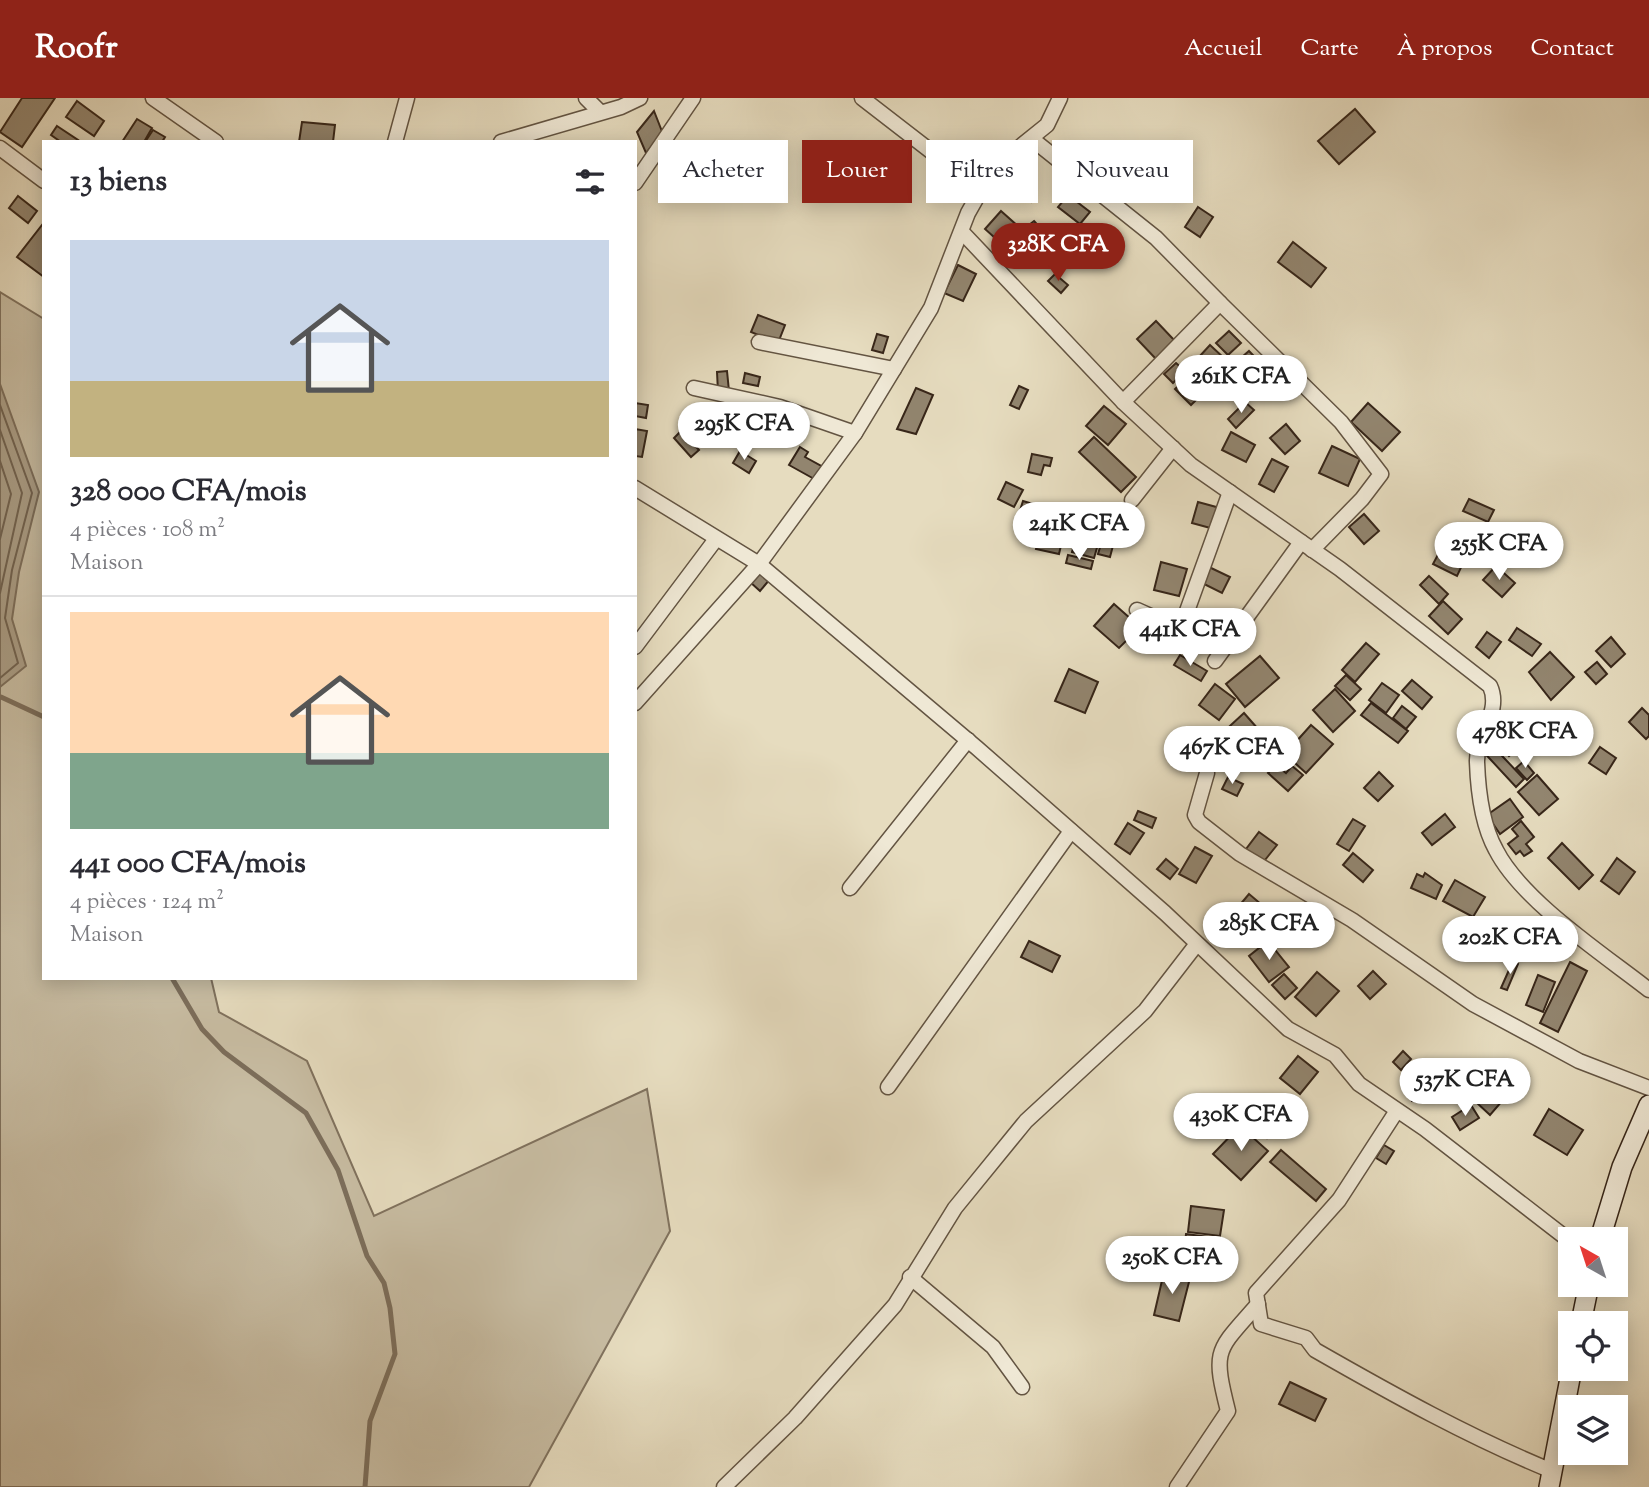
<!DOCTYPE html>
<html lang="fr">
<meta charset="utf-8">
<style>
body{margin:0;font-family:"Sorts Mill Goudy",serif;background:#f7f7f7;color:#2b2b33;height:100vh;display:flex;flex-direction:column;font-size:26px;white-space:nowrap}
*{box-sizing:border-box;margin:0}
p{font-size:23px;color:#7c7c81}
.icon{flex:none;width:38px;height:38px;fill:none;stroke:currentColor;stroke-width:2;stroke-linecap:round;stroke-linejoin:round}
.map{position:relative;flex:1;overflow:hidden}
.drawer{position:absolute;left:42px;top:42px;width:595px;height:840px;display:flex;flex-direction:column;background:#fff;border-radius:0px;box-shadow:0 4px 18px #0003}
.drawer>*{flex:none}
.top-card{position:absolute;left:658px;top:42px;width:665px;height:63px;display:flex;gap:14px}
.needle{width:46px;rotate:321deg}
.controls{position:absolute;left:1558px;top:1129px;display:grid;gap:14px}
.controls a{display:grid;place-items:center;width:70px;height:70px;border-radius:0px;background:#fff;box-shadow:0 4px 18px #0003;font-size:35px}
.price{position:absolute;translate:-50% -60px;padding:0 16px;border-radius:24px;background:#fff;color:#222;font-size:23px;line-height:46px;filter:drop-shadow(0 2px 4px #0008)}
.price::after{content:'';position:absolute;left:50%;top:42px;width:21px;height:16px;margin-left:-10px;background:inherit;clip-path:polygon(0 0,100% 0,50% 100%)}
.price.on{background:#8f2418;color:#fff}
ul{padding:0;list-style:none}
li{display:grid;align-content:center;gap:14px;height:371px;padding:0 28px}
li+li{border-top:2px solid #e1e1e2}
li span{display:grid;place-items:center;height:217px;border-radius:0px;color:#555}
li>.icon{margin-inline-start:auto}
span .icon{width:126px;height:126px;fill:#fffc;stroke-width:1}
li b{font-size:30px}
h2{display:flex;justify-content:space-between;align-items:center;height:84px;padding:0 28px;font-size:30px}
.pill{padding:0 24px;border-radius:0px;background:#fff;box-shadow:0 4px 18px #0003;font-size:24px;line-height:63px}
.pill.on{background:#8f2418;color:#fff}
header{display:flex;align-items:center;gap:42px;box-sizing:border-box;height:98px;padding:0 35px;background:#8f2418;color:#fff}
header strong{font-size:33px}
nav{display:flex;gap:38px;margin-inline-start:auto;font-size:24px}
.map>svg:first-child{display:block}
.green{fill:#c8bda3;stroke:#80725e;stroke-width:2}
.water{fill:#aa9e87;stroke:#7c6e5b;stroke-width:2}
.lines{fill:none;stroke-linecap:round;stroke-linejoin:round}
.shore{stroke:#706250;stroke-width:2}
.stream{stroke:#7c6e5b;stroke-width:5}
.building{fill:#92856f;stroke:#372619;stroke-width:2}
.minor-casing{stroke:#635442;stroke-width:17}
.secondary-casing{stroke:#372619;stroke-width:22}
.minor{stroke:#efe8d5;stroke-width:14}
.secondary{stroke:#efe8d5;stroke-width:19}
</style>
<header>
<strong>Roofr</strong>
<nav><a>Accueil</a><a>Carte</a><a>À propos</a><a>Contact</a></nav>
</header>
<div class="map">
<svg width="1649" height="1389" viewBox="0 0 1649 1389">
<rect width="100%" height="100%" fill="#e6dcbf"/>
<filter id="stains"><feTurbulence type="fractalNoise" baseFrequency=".00286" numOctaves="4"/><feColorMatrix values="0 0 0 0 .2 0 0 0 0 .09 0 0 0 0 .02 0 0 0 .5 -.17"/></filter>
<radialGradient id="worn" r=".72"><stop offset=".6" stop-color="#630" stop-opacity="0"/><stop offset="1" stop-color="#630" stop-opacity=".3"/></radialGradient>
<path class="green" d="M0 194 44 221V880H211L219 914 307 963 374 1118 647 991 670 1133 529 1389H0Z"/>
<path class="water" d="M0 286 39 394 19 474 12 521 26 568 0 589Z"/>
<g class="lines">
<g class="shore">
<path d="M0 307 32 395 12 472 5 520 18 565 0 580"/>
<path d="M0 332 22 395 0 495"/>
<path d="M0 363 11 396 0 441"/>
</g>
<g class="stream">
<path d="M1 599 44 619"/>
<path d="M172 880 202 931 224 954 306 1015 338 1072 367 1158 384 1185 390 1210 395 1256 370 1323 365 1389"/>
</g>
</g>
<g class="building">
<path d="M22 0H55L22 49 0 34Z"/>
<path d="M77 3 104 23 94 38 66 19Z"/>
<path d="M1355 11 1375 34 1339 66 1318 43Z"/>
<path d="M654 13 663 36 646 55 637 34Z"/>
<path d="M137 21 152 30 144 44H122Z"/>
<path d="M302 24 335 27 333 44H299Z"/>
<path d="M57 28 78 42 76 44H61L51 37Z"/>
<path d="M153 32 165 39 162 44H145Z"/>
<path d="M1170 66 1189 82 1176 97 1158 80Z"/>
<path d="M1111 67 1128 77 1123 88 1105 78Z"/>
<path d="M1023 87 1036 94 1031 104 1018 98Z"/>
<path d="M1068 97 1090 114 1080 126 1058 109Z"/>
<path d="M18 98 37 113 28 125 9 110Z"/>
<path d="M1198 109 1213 119 1200 139 1185 129Z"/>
<path d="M1001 113 1020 130 1004 148 985 131Z"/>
<path d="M1034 123 1058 150 1048 159 1024 131Z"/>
<path d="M42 127 44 129V179L17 159Z"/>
<path d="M1293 144 1326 170 1311 189 1278 164Z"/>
<path d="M958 167 976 176 963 203 944 195Z"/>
<path d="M1055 176 1068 187 1061 195 1048 183Z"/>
<path d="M758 217 785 227 778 245 751 234Z"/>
<path d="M1156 223 1175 243 1156 261 1137 241Z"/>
<path d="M1229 233 1241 245 1228 257 1216 245Z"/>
<path d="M877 236 888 239 883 255 872 252Z"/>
<path d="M1210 247 1256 290 1245 302 1199 259Z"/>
<path d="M1249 253 1268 273 1253 286 1234 266Z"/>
<path d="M1176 265 1185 273 1173 285 1164 276Z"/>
<path d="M727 273 729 293 718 294 717 274Z"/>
<path d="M745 275 760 279 758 288 743 285Z"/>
<path d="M1191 276 1206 292 1191 307 1175 291Z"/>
<path d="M1019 288 1028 292 1019 311 1010 307Z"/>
<path d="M916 290 933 297 916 336 897 331Z"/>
<path d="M1245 304 1254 312 1236 330 1228 321Z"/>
<path d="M635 305 648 307 646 320 635 318Z"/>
<path d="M1368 305 1400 334 1382 353 1351 324Z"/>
<path d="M1104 308 1126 326 1108 347 1086 328Z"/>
<path d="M1286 326 1300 343 1285 356 1270 340Z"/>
<path d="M635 331 647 333 642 359 635 358Z"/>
<path d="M681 333 699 352 691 359 674 340Z"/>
<path d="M1231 334 1255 347 1246 364 1222 352Z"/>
<path d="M1094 339 1136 379 1121 394 1079 354Z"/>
<path d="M1332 348 1360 361 1348 388 1319 375Z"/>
<path d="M800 349 808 354 805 359 823 369 816 382 789 367Z"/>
<path d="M740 353 756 363 749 375 733 365Z"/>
<path d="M1032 356 1052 360 1050 368 1044 367 1041 377 1028 374Z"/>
<path d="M1272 361 1288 369 1274 394 1259 386Z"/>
<path d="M1006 384 1023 392 1014 409 998 401Z"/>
<path d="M1469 401 1494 412 1488 424 1463 413Z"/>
<path d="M1023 403 1036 407 1031 426 1017 422Z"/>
<path d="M1198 404 1220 410 1214 431 1192 425Z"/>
<path d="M1083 416 1105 422 1094 460 1072 454Z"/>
<path d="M1364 416 1379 433 1364 446 1349 429Z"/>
<path d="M1105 433 1116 436 1110 459 1098 456Z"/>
<path d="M1039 438 1062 443 1059 456 1036 451Z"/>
<path d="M1442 449 1465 461 1457 478 1433 466Z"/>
<path d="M1068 457 1093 463 1091 471 1066 465Z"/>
<path d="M1161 464 1187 471 1179 498 1154 492Z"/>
<path d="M1496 468 1515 485 1502 499 1483 482Z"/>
<path d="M1209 469 1230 479 1222 495 1202 485Z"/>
<path d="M760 472 770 481 760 493 750 484Z"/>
<path d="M1429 478 1448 496 1439 506 1420 487Z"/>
<path d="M1443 503 1462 521 1448 536 1429 518Z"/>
<path d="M1114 506 1140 529 1119 550 1094 528Z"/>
<path d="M1517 530 1541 546 1532 558 1509 542Z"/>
<path d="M1487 534 1501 544 1489 560 1476 549Z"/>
<path d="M1611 539 1625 556 1611 569 1596 553Z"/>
<path d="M1366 545 1379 556 1355 584 1342 572Z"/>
<path d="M1550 554 1574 579 1551 602 1529 574Z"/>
<path d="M1180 557 1207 573 1201 583 1174 567Z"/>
<path d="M1260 558 1279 580 1245 609 1226 586Z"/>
<path d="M1597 564 1607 576 1596 586 1585 574Z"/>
<path d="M1069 571 1098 584 1085 615 1055 603Z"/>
<path d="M1346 577 1361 591 1350 602 1335 588Z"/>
<path d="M1412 582 1432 599 1422 611 1402 593Z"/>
<path d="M1382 585 1399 597 1386 615 1369 602Z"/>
<path d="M1215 586 1235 601 1219 622 1199 607Z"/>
<path d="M1335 591 1355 613 1333 634 1313 612Z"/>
<path d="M1371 605 1408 633 1398 645 1361 617Z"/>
<path d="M1402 608 1416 619 1406 631 1393 620Z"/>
<path d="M1642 610 1649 617V638L1646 641 1629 624Z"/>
<path d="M1244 615 1265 639 1239 662 1218 639Z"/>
<path d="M1311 627 1333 646 1306 675 1285 656Z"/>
<path d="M1486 641 1524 681 1516 689 1478 648Z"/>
<path d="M1509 642 1518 650 1509 658 1501 649Z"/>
<path d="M1600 649 1616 660 1606 676 1589 665Z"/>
<path d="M1285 657 1292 664 1283 673 1276 665Z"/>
<path d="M1524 663 1534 675 1527 682 1516 670Z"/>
<path d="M1276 667 1286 675 1292 668 1303 677 1288 693 1268 675Z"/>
<path d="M1379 674 1393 688 1378 703 1364 690Z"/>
<path d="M1537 677 1558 701 1539 717 1518 694Z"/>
<path d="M1228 679 1243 686 1237 698 1222 691Z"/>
<path d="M1510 701 1523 719 1500 736 1487 717Z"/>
<path d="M1138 713 1156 720 1152 730 1134 722Z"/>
<path d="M1445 716 1455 729 1432 747 1422 735Z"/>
<path d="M1353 721 1365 728 1349 753 1337 746Z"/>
<path d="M1521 723 1534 739 1526 746 1532 753 1524 758 1520 753 1516 756 1508 746 1518 738 1512 731Z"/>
<path d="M1128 725 1144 735 1130 756 1115 746Z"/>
<path d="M1259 734 1277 747 1261 767 1243 755Z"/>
<path d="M1562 745 1593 777 1579 791 1548 760Z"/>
<path d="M1195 749 1212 758 1196 785 1179 776Z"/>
<path d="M1353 755 1373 772 1363 784 1343 767Z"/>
<path d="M1617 760 1635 774 1619 796 1601 783Z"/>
<path d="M1166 761 1178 771 1170 781 1157 771Z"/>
<path d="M1425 775 1442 787 1436 801 1411 790 1417 776 1423 779Z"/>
<path d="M1455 782 1485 799 1473 819 1443 803Z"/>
<path d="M1249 796 1268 812 1253 830 1234 814Z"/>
<path d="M1029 843 1060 858 1052 874 1021 859Z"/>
<path d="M1268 843 1289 869 1269 884 1249 858Z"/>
<path d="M1513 863 1518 866 1507 892 1501 890Z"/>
<path d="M1570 864 1587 873 1558 934 1540 925Z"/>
<path d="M1373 873 1386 886 1370 901 1358 888Z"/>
<path d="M1317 874 1339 893 1316 918 1295 899Z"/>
<path d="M1284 876 1297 890 1285 901 1272 887Z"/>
<path d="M1538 877 1555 884 1543 914 1526 907Z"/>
<path d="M1403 953 1411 961 1401 972 1393 964Z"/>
<path d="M1298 958 1318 974 1300 996 1280 980Z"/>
<path d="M1511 970 1529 979 1523 991 1504 982Z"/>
<path d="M1413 988 1426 989 1425 1004 1412 1003Z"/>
<path d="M1489 991 1503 1002 1490 1017 1477 1005Z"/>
<path d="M1261 1001 1284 1022 1267 1040 1245 1018Z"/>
<path d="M1471 1007 1479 1020 1460 1032 1452 1019Z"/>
<path d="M1549 1011 1583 1032 1567 1057 1534 1037Z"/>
<path d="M1240 1028 1268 1053 1241 1082 1213 1056Z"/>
<path d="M1384 1047 1394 1053 1386 1066 1376 1060Z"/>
<path d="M1281 1052 1326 1091 1316 1103 1270 1064Z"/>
<path d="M1191 1108 1224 1112 1220 1138 1188 1134Z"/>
<path d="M1186 1136 1217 1140 1214 1165 1183 1162Z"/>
<path d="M1164 1174 1190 1180 1179 1223 1154 1217Z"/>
<path d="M1290 1284 1326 1301 1315 1323 1279 1306Z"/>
</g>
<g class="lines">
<defs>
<g id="minor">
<path d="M153 0 216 44"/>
<path d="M586 0 600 14"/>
<path d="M1032 41 1156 140 1220 205"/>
<path d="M395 44 407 0"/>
<path d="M501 44 621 9 640 0"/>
<path d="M0 50 44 83"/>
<path d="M635 85 693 0"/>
<path d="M981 92 1021 48 1047 27 1060 0"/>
<path d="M962 134 1123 304 1191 367 1340 471 1490 588C1502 614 1476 638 1477 664 1478 693 1482 727 1496 752 1522 803 1603 856 1649 892"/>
<path d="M759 244 894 271"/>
<path d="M694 290 780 309 855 335"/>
<path d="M1123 304 1220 205 1341 324 1381 376 1362 401 1312 452"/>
<path d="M635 390 759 466 977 650 1165 815 1288 931 1335 957 1359 986 1425 1031 1570 1143"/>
<path d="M1132 402 1173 350"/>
<path d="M1137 512 1175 529 1182 527 1230 394"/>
<path d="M635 549 716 441"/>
<path d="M1215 563 1301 444"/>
<path d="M635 605 759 466 855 335 931 210 968 115 981 92 862 0"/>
<path d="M1207 675 1195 717 1199 724 1240 756 1352 822 1473 906 1579 963 1649 990"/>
<path d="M850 790 968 642"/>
<path d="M888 989 1071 733"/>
<path d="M1396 1014 1339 1102 1256 1195 1261 1226 1306 1240 1315 1252C1392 1296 1469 1339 1552 1373"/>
<path d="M910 1179 993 1249 1022 1289"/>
<path d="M724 1389 795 1320 895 1207 955 1110 1026 1023 1145 913 1196 847"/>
<path d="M1177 1389 1228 1313C1212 1250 1217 1253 1258 1206"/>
</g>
<g id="secondary">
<path d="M1600 1141 1622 1069 1649 1007"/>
<path d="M1581 1225 1589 1186"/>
<path d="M1549 1389 1572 1270"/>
</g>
</defs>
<use href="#minor" class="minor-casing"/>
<use href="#secondary" class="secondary-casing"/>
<use href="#minor" class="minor"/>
<use href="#secondary" class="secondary"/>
</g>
<rect width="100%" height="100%" filter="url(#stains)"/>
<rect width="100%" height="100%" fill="url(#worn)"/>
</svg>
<div class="controls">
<a><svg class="needle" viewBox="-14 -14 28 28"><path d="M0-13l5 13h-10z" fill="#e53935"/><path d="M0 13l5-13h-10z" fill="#7c7c81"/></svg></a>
<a><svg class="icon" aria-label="locate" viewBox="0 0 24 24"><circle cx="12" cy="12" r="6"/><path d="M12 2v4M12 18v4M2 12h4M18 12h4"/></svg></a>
<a><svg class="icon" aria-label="layers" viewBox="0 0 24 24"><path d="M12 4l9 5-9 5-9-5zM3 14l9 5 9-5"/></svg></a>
</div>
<b class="price on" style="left:1058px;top:185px">328K CFA</b>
<b class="price" style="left:1241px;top:317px">261K CFA</b>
<b class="price" style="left:744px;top:364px">295K CFA</b>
<b class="price" style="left:1079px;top:464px">241K CFA</b>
<b class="price" style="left:1499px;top:484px">255K CFA</b>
<b class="price" style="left:1190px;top:570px">441K CFA</b>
<b class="price" style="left:1525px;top:672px">478K CFA</b>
<b class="price" style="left:1232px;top:688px">467K CFA</b>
<b class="price" style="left:1269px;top:864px">285K CFA</b>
<b class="price" style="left:1510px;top:878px">202K CFA</b>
<b class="price" style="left:1465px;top:1020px">537K CFA</b>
<b class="price" style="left:1241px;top:1055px">430K CFA</b>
<b class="price" style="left:1172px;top:1198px">250K CFA</b>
<div class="top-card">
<a class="pill">Acheter</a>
<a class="pill on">Louer</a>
<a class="pill">Filtres</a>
<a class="pill">Nouveau</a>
</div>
<section class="drawer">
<h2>13 biens<svg class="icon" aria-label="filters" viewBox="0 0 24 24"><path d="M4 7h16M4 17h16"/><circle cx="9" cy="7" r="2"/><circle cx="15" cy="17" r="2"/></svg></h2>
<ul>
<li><span style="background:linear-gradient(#c9d6e8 65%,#c2b280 0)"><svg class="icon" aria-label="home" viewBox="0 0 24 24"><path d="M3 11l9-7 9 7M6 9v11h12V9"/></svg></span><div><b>328 000 CFA/mois</b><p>4 pièces · 108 m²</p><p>Maison</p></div></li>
<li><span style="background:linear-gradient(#ffd9b3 65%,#7fa58c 0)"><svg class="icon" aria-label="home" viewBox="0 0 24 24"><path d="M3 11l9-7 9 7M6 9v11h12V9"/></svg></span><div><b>441 000 CFA/mois</b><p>4 pièces · 124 m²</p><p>Maison</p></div></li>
</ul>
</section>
</div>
